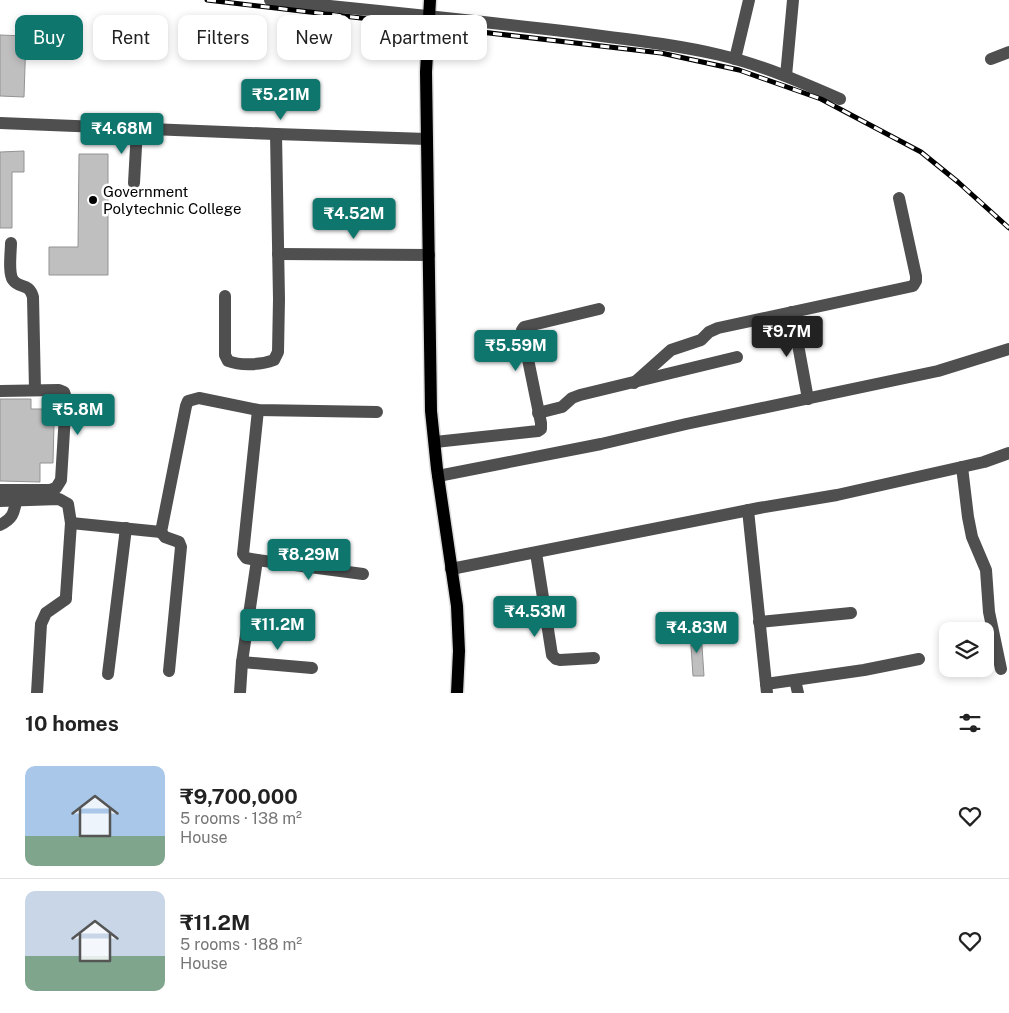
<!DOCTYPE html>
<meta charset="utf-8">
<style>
body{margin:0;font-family:"Public Sans",sans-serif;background:#f2f2f2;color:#222;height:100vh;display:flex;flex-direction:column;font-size:19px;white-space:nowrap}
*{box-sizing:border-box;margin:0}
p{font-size:16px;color:#767676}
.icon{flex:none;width:28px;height:28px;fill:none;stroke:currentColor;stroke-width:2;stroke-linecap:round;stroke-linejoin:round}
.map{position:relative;height:693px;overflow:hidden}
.side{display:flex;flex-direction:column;background:#fff;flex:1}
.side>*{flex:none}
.hud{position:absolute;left:15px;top:15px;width:500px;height:45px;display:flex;gap:10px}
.fabs{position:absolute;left:939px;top:622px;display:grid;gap:10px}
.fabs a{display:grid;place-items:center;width:55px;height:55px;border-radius:10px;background:#fff;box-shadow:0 2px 8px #0003;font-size:25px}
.price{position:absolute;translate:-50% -42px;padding:0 11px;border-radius:5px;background:#0f766e;color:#fff;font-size:16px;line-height:32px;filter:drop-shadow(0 1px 2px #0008)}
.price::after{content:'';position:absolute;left:50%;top:30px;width:15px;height:11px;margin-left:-8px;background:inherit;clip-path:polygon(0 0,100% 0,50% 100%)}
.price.active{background:#222;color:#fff}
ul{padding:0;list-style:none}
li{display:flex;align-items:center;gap:15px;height:125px;padding:0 25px}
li+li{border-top:1px solid #e0e0e0}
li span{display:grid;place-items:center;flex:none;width:140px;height:100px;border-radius:10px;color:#555}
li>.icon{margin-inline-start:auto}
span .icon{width:60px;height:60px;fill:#fffc;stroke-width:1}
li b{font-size:21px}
h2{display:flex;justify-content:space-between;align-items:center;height:60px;padding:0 25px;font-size:21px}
.pill{padding:0 18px;border-radius:10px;background:#fff;box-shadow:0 2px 8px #0003;font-size:18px;line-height:45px}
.pill.active{background:#0f766e;color:#fff}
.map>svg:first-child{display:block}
.building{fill:#bfbfbf;stroke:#939393}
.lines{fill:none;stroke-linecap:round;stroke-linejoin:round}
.major-casing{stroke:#dbdbdb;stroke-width:15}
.minor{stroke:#4f4f4f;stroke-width:12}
.major{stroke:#000;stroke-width:12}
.rail-casing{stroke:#000;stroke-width:5}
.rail{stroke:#fff;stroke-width:3;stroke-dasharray:9;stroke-linecap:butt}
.poi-dot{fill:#000;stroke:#fff;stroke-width:2}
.labels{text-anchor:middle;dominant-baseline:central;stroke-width:5;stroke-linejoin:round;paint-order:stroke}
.poi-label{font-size:15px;fill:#000;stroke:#fff;text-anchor:start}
</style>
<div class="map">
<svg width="1009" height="693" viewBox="0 0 1009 693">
<rect width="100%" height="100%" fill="#fff"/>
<g class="building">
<path d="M0 35 26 36 24 97 0 96Z"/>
<path d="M24 151V172H12V228H0V152Z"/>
<path d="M79 154H108V275H49V247H78Z"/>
<path d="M0 399H31V409H45V424H54L53 463H40V482L0 481Z"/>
<path d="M690 631H701L704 676H693Z"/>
</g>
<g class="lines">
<defs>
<path id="major" d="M430 0 426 72 431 411 437 469 457 606 459 651 457 693"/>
</defs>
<use href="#major" class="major-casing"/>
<g class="minor">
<path d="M270 0C371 10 471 20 571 32 620 39 671 43 720 55 762 65 801 82 840 99"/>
<path d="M735 59 749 0"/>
<path d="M991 59 1009 52"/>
<path d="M786 76 793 0"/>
<path d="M0 123 276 134 427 139"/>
<path d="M134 183 137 129"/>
<path d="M11 243C11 251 8 273 13 280 19 289 29 282 33 297L35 390"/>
<path d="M278 254 429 255"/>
<path d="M225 296V355L228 361C241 366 261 365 274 360L278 352 279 299 276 134"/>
<path d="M792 312 808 399"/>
<path d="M634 383 671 350 701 340 709 332 718 328 913 286 916 281V276L899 198"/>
<path d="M0 391 59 390 64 392 66 398 61 480 56 488 50 490H0"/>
<path d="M538 413 562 407 572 398 580 395 737 357"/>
<path d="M435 442 538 431 541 429V423L522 330 524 327 599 309"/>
<path d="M962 467 968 517 972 537 986 570 989 612 1001 669"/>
<path d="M438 476 601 444 686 424 938 371 1009 349"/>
<path d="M0 501 59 499 68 504 71 523 66 596V599L46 613 41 624 37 693"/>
<path d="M748 510 767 693"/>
<path d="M71 523 161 532"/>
<path d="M0 525C12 519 14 514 16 501"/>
<path d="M536 553 552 655 556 659 560 660 594 658"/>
<path d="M257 560 363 574"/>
<path d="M451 569 759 508 837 495 984 462 1009 453"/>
<path d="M759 622 851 613"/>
<path d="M242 662 312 668"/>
<path d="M169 671 181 547 179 542 165 537 161 532 186 406 188 401 199 398 258 410 377 412"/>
<path d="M108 674 126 528"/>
<path d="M795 680 798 693"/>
<path d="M766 684 864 670 919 659"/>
<path d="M240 693 242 662 257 560 246 558 243 554 258 410"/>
</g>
<use href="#major" class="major"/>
<defs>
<path id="rail" d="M207 0 661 53 739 70 821 99 921 152 958 182 1009 228"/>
</defs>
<use href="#rail" class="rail-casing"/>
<use href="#rail" class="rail"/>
</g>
<circle class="poi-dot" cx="93" cy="200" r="5"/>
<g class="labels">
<g class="poi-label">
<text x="103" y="191">Government<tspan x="103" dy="17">Polytechnic College</tspan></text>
</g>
</g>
</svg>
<div class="fabs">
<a><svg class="icon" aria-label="layers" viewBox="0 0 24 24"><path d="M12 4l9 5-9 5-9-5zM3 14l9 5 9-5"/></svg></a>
</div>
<b class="price" style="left:281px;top:121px">₹5.21M</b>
<b class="price" style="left:122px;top:155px">₹4.68M</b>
<b class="price" style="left:354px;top:240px">₹4.52M</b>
<b class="price active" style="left:787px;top:358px">₹9.7M</b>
<b class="price" style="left:516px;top:372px">₹5.59M</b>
<b class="price" style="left:78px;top:436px">₹5.8M</b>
<b class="price" style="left:309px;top:581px">₹8.29M</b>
<b class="price" style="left:535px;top:638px">₹4.53M</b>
<b class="price" style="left:278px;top:651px">₹11.2M</b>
<b class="price" style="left:697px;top:654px">₹4.83M</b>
<div class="hud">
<a class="pill active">Buy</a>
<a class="pill">Rent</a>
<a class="pill">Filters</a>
<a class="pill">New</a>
<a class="pill">Apartment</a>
</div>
</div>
<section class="side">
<h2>10 homes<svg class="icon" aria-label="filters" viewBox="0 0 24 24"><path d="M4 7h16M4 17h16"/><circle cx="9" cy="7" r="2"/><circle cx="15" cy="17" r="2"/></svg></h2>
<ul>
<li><span style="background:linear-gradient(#a9c7e8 70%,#7fa58c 0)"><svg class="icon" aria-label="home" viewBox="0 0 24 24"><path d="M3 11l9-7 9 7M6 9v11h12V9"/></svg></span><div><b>₹9,700,000</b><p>5 rooms · 138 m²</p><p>House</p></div><svg class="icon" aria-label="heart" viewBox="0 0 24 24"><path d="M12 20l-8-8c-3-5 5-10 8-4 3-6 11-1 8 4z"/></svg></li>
<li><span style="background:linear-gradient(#c9d6e8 65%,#7fa58c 0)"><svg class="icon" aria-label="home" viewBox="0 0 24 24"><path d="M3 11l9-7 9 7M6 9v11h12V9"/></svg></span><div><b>₹11.2M</b><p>5 rooms · 188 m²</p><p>House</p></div><svg class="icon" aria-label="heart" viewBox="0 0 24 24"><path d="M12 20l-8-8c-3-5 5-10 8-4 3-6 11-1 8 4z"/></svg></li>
</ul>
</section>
